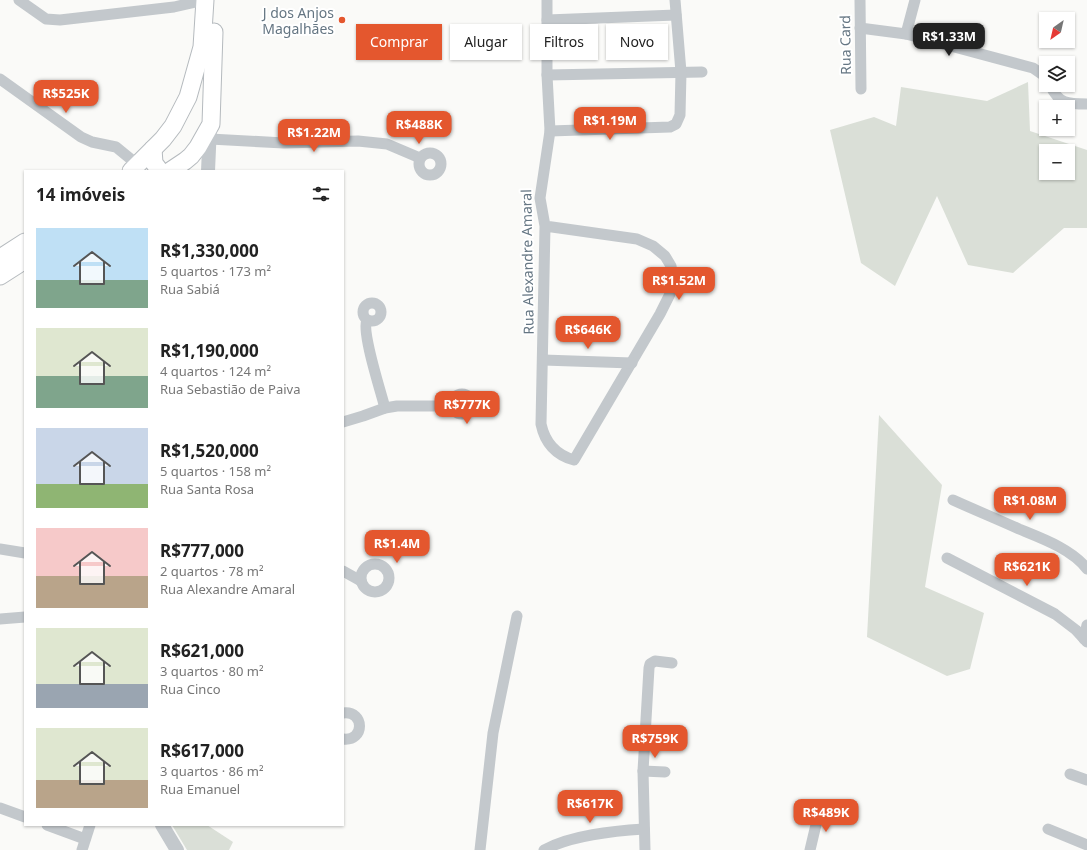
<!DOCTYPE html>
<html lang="pt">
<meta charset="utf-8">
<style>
body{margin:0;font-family:"Noto Sans",sans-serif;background:#f6f6f6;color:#222;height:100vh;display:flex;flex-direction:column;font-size:15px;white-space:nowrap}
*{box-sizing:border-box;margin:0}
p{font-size:13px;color:#767676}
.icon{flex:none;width:22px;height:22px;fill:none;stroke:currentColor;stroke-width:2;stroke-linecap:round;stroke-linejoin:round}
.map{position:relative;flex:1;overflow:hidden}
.panel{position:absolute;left:24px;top:170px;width:320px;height:656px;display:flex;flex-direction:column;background:#fff;border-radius:0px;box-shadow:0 1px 3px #0004}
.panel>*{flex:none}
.guide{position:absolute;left:356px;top:24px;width:380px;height:36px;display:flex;gap:8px}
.needle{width:26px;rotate:214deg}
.buttons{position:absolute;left:1039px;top:12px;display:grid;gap:8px}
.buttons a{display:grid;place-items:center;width:36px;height:36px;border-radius:0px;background:#fff;box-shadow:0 1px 3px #0004;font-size:20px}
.price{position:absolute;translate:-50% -34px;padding:0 9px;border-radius:8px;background:#e4572e;color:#fff;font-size:13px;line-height:26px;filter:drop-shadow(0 1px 2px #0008)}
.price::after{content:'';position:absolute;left:50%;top:24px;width:12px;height:9px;margin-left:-6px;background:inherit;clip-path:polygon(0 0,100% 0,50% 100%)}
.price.active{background:#222;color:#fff}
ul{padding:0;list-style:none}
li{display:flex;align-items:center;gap:12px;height:100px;padding:0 12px}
li span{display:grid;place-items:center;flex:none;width:112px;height:80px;border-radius:0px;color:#555}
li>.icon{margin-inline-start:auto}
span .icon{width:48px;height:48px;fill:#fffc;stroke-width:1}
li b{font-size:17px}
h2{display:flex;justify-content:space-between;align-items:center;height:48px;padding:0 12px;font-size:17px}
.tag{padding:0 14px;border-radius:0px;background:#fff;box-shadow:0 1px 3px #0004;font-size:14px;line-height:36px}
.tag.active{background:#e4572e;color:#fff}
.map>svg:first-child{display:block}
.green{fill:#dadfd7;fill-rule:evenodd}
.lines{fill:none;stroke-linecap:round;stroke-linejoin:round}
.primary-casing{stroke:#b5babe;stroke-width:19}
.minor{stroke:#c3c8cc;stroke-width:11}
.tertiary{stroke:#c3c8cc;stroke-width:14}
.primary{stroke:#fff;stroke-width:17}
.poi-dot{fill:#e4572e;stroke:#fff;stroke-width:1.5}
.labels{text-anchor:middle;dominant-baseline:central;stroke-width:4;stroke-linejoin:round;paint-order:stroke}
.poi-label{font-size:14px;fill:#657683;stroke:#fff;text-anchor:end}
.street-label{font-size:14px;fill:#657683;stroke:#fff}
</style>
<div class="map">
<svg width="1087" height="850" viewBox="0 0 1087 850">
<rect width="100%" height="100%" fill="#fafaf8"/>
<g class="green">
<path d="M1028 82 1030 131 1087 150V228H1064L1013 273 968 265 937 196 895 286 861 263 830 130 874 117 896 126 901 87 987 101ZM1046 151H1068V173H1046Z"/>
<path d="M879 415 942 485 925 587 984 613 970 669 947 676 867 637Z"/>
<path d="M172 825H207L233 842 229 850H187Z"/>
</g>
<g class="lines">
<defs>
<g id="primary">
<path d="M153 149 154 163 160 171"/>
<path d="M131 171 163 139 173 126 188 97 202 47 205 0"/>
<path d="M170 171 185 161 191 156 198 147 211 124 214 32"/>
<path d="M0 258 25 242"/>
<path d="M0 276 25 260"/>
</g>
</defs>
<use href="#primary" class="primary-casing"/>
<g class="minor">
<path d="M19 0 46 19 60 20 174 7 205 0"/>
<path d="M860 0 861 89"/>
<path d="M547 20 676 15"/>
<path d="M860 28 906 34 1033 68 1046 77"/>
<path d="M906 34 915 0"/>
<path d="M547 75 702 72"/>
<path d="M0 79 81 137 92 142 116 147 138 165"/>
<path d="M1050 85C1059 104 1067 104 1087 104"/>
<path d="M550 131 670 127 676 124 680 115 681 72 675 0"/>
<path d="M210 139 284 143 358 141 387 144 420 158"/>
<circle cx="430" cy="164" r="11"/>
<path d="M545 226 637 239 653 246 665 256 671 266 673 277 670 294 660 314 574 460C556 455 545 443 541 424L545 226 540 198 550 131 547 75V0"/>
<circle cx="372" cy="312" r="9"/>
<path d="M367 320C361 331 381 392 385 408"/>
<path d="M543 360 632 363"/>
<circle cx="462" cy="404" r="10"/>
<path d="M343 422 363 416 385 408 397 406H452"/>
<path d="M953 500C975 510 997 519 1019 529 1041 538 1072 549 1087 569"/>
<path d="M0 549 25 553"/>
<path d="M947 558 1055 614 1076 630 1087 642"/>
<circle cx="375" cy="578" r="14"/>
<path d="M343 571 361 581"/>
<path d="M0 619 25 617"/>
<path d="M1084 639 1087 625"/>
<path d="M343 713C365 710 365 742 343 739"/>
<path d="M643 771 665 772"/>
<path d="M1070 774 1087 780"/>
<path d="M0 808 25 817"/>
<path d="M47 825 85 839"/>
<path d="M1048 829 1087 845"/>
<path d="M82 850 90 825"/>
<path d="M480 850 493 733 517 616"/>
<path d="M544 850C571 835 613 831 644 829"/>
<path d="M645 850 643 771 649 668 650 664 655 661 672 663"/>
<path d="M810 850 819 812"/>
</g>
<g class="tertiary">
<path d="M208 171 210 126"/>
<path d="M162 825 177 850"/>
</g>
<use href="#primary" class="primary"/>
</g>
<circle class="poi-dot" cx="342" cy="20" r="4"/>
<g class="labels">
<g class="poi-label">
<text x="334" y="12">J dos Anjos<tspan x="334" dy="16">Magalhães</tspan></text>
</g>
<g class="street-label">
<text transform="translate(845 45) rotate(-91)">Rua Card</text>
<text transform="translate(527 262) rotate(-91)">Rua Alexandre Amaral</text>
</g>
</g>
</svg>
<div class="buttons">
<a><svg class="needle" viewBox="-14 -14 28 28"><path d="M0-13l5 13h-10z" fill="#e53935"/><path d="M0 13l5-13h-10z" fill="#767676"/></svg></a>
<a><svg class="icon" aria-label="layers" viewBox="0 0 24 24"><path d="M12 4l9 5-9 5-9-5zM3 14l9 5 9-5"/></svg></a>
<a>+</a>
<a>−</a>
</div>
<b class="price active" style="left:949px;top:57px">R$1.33M</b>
<b class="price" style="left:66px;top:114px">R$525K</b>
<b class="price" style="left:610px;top:141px">R$1.19M</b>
<b class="price" style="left:419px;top:145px">R$488K</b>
<b class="price" style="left:314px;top:153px">R$1.22M</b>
<b class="price" style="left:679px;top:301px">R$1.52M</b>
<b class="price" style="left:588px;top:350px">R$646K</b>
<b class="price" style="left:467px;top:425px">R$777K</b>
<b class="price" style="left:1030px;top:521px">R$1.08M</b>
<b class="price" style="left:397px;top:564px">R$1.4M</b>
<b class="price" style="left:1027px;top:587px">R$621K</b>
<b class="price" style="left:655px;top:759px">R$759K</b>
<b class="price" style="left:590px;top:824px">R$617K</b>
<b class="price" style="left:826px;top:833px">R$489K</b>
<div class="guide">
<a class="tag active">Comprar</a>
<a class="tag">Alugar</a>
<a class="tag">Filtros</a>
<a class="tag">Novo</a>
</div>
<section class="panel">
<h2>14 imóveis<svg class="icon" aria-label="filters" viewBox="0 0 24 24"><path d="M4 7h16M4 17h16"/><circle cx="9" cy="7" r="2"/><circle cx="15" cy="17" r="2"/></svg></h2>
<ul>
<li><span style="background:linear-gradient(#bfe0f5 65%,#7fa58c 0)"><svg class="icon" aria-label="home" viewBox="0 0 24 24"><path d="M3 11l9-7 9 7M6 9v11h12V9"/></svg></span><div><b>R$1,330,000</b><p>5 quartos · 173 m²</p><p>Rua Sabiá</p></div></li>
<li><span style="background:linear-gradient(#dfe7d0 60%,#7fa58c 0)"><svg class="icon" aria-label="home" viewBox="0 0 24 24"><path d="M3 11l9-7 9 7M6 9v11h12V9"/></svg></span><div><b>R$1,190,000</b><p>4 quartos · 124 m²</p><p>Rua Sebastião de Paiva</p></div></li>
<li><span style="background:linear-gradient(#c9d6e8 70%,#8fb573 0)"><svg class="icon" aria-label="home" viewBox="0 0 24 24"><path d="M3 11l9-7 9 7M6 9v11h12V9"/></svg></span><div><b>R$1,520,000</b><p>5 quartos · 158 m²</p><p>Rua Santa Rosa</p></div></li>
<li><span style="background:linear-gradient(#f6c9c9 60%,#b9a48a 0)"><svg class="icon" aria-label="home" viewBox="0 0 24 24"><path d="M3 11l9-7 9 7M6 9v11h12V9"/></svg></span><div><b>R$777,000</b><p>2 quartos · 78 m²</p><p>Rua Alexandre Amaral</p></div></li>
<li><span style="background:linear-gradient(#dfe7d0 70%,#9aa5b1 0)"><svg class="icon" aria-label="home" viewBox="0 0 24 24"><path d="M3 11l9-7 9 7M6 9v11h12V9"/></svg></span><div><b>R$621,000</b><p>3 quartos · 80 m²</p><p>Rua Cinco</p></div></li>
<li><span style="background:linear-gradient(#dfe7d0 65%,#b9a48a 0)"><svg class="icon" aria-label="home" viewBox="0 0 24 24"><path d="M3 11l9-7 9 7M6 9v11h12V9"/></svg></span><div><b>R$617,000</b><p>3 quartos · 86 m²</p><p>Rua Emanuel</p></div></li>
</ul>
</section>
</div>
